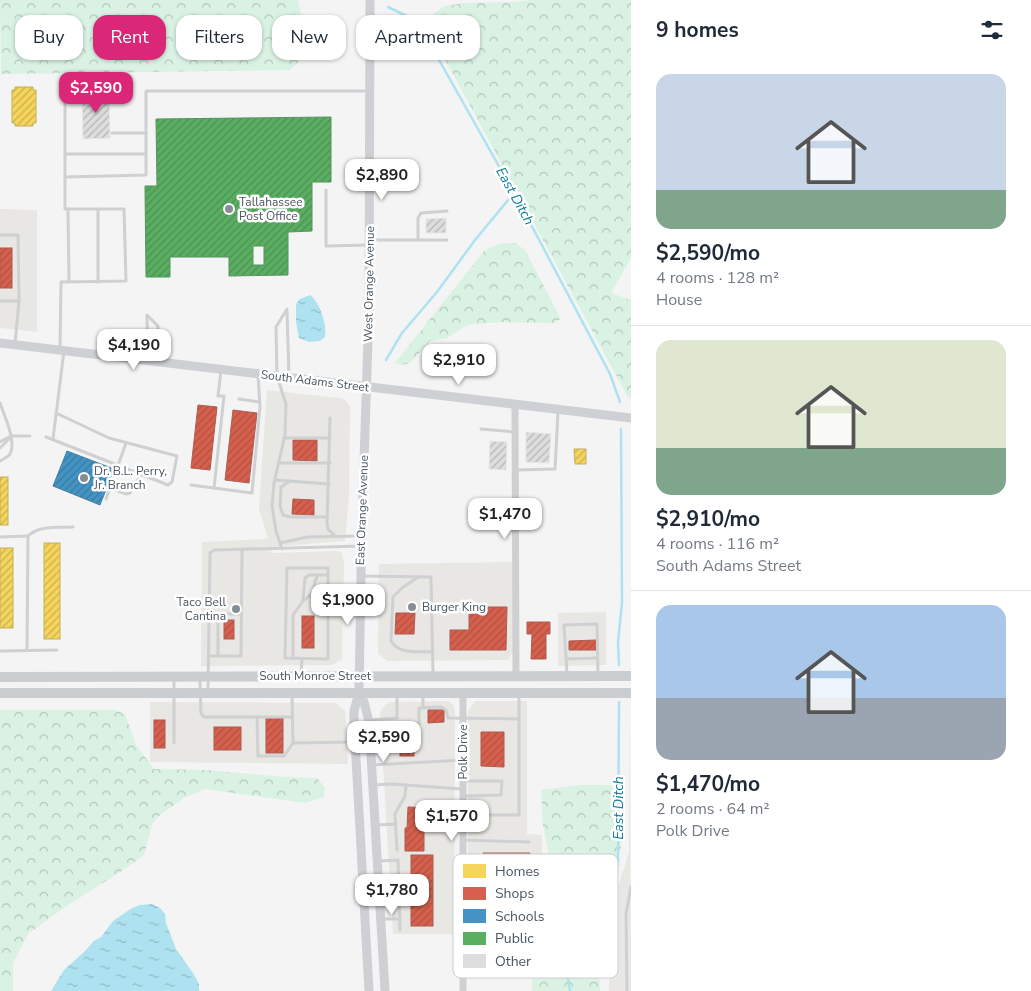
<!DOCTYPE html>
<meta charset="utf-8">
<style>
body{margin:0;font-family:"Nunito Sans",sans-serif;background:#f6f6f7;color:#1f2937;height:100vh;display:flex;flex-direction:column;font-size:19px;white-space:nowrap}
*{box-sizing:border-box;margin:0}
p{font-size:16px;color:#747a83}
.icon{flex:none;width:28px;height:28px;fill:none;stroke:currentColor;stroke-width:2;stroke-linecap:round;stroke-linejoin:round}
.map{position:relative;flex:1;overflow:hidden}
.drawer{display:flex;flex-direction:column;background:#fff;width:400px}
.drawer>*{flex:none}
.top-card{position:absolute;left:15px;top:15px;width:475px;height:45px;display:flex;gap:10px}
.price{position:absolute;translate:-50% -42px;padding:0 11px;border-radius:10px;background:#fff;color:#222;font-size:16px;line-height:32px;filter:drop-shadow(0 1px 2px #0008)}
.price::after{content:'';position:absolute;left:50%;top:30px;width:15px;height:11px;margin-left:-8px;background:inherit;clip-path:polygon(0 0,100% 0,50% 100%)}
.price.selected{background:#db2777;color:#fff}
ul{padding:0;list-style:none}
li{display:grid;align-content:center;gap:10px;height:265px;padding:0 25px}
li+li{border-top:1px solid #e0e1e3}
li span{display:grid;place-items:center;height:155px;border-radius:15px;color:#555}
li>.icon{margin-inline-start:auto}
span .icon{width:90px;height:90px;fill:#fffc;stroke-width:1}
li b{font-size:21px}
h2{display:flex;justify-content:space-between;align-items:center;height:60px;padding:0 25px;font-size:21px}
.chip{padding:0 18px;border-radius:15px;background:#fff;box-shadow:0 1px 4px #0004;font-size:18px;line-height:45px}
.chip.selected{background:#db2777;color:#fff}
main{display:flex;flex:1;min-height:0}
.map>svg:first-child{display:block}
.commercial{fill:#e8e7e3}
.forest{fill:url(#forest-crowns)}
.water{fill:url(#water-ripples)}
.homes{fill:url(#homes-hatch);stroke:#c2af5e}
.shops{fill:url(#shops-hatch);stroke:#ac5d53}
.schools{fill:url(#schools-hatch);stroke:#4581a6}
.public{fill:url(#public-hatch);stroke:#559461;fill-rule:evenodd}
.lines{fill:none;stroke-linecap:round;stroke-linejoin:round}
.stream{stroke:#aee2f0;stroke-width:2.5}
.building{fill:url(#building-hatch);stroke:#e5e6e7}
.lane{stroke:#ced0d2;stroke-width:3}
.street{stroke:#ced0d2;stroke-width:7}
.secondary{stroke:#ced0d4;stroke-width:9}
.primary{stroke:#caced1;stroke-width:10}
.poi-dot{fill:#868d94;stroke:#fff;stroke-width:2}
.labels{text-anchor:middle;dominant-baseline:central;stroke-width:5;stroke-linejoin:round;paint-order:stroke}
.poi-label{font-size:12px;fill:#4a5661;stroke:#fff;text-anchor:start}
.street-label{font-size:12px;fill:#4a5661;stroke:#fff}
.water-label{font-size:14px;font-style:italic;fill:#0c7c9b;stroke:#fff}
.key{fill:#fff;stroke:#c9ccd0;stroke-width:1}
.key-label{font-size:14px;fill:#4a5661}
</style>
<main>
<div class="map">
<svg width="631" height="991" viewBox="0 0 631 991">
<defs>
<pattern id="forest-crowns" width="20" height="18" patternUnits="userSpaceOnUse" patternTransform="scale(1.25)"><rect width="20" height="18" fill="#d9f2e3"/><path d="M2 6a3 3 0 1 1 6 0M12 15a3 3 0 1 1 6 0" fill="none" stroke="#b2c7bb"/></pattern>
<pattern id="water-ripples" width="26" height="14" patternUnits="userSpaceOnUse" patternTransform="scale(1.25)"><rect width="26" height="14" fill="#aee2f0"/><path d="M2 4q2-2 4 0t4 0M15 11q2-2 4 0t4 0" fill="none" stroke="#90bac6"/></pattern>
<pattern id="homes-hatch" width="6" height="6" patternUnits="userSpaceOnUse" patternTransform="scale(1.25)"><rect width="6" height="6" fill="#f6d55c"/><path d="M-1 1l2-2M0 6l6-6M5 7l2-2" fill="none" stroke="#c9b04f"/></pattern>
<pattern id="shops-hatch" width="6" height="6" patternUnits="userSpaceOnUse" patternTransform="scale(1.25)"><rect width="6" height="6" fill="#d6604d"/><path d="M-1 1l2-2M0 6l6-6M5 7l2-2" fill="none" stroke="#b05243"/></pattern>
<pattern id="schools-hatch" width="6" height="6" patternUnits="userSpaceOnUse" patternTransform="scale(1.25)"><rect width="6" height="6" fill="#4393c3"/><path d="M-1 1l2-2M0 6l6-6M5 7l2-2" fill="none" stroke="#3a7ba2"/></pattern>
<pattern id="public-hatch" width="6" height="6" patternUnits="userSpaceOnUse" patternTransform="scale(1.25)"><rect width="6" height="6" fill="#5aae61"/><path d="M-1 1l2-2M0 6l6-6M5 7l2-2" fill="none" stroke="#4c9053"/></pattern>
<pattern id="building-hatch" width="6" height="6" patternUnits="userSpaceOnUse" patternTransform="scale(1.25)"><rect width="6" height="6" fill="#ddddde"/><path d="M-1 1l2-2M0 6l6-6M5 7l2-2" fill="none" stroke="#b5b6b7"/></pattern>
</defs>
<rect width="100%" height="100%" fill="#f4f4f4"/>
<g class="commercial">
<path d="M0 209 37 210V332L0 328Z"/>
<path d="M267 390 339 398 344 399 350 406 349 496 345 541 270 547 272 553 337 551 342 553 344 563 342 660 331 665 201 666 202 542 268 539 259 508Z"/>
<path d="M512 562 513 650 509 660 388 661 378 654 379 564Z"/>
<path d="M606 612V665L558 666V613Z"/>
<path d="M448 701 453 705 455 709 454 934H393L380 712 385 705 391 702Z"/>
<path d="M475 701H527V834L542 835V878L468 877V711Z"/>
<path d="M150 702 336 703 345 711 348 764 150 762Z"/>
<path d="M630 702 631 991H609L610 913 629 852Z"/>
</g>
<g class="forest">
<path d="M0 0H298L307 42 303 58 290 70 1 74Z"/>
<path d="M530 0H631V258L611 293 631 300V398L628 397 435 41 431 16 444 6 464 3 515 2Z"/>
<path d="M501 243H515L525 250 561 319 554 323 499 322 467 325 447 338 430 341 410 363 402 365 395 363 484 251Z"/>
<path d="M0 710H115L125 714 136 745 154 769 207 770 283 777 317 778 325 788 324 797 305 803 205 789 184 798 161 814 152 824 144 855 128 867 65 907 28 934 13 963V991H0Z"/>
<path d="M578 785H611L623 800 621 848 604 886 597 942 600 991H532L533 955 473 948V917L540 918 549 899 550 859 543 826 541 790Z"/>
</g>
<g class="water">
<path d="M310 295C320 302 327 325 325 337L320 341 309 342 299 338 296 322V304L300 299Z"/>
<path d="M152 904 160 908 165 914 166 923 176 949 193 973 199 984V991H51L64 970 84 952 94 941 101 937 113 921 132 908 140 905Z"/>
</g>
<g class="homes">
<path d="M15 87H33V90H36V123H33V126H15V123H12V90H15Z"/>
<path d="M574 449H586V464H575Z"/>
<rect x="0" y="477" width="8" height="48"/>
<rect x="44" y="543" width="16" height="96"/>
<rect x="0" y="548" width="13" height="80"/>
</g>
<g class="shops">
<rect x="0" y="248" width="12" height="40"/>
<path d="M198 405 217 407 210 470 191 468Z"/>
<path d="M233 410 257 413 249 483 225 480Z"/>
<path d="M293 440H317V461L293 460Z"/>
<path d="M293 499 314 500V515L292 514Z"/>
<path d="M487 607H507L506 650H450V630H469V614H487Z"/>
<path d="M396 613H415L414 634H395Z"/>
<rect x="302" y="616" width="12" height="32"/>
<rect x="224" y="620" width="10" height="19"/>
<path d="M527 622H550V634H546V659H531L532 634H527Z"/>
<path d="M596 640V650H569V641Z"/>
<path d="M428 710H444V722L428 723Z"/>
<rect x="266" y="717" width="17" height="36"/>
<rect x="154" y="720" width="11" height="28"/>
<rect x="214" y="727" width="27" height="23"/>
<path d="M481 732H504V767L481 766Z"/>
<rect x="400" y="733" width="14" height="23"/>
<path d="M408 807 432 808V815H451V827H424V851H405V828H407Z"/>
<path d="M483 853H530L531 872 483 873Z"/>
<rect x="411" y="855" width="22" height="71"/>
</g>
<path class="schools" d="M67 451 114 469 100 505 53 486Z"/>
<path class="public" d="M331 117V182H312V231L288 232V275L229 276V257H170V277H146L145 186H157L156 119ZM253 246H264V265H253Z"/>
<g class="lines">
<g class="stream">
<path d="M388 7 417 21 518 200 610 374 620 402"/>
<path d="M386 360 402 333 437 292 475 240 514 193"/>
<path d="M619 665 618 642 622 603 621 429"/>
<path d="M570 991 568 978 576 941 592 906 606 892 618 865 619 702"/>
</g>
</g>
<g class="building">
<path d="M327 30 338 31V44H326Z"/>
<path d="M82 89H109L110 138 83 139Z"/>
<path d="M446 218V233H426V219Z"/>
<path d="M526 432 551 434 549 463 526 462Z"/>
<path d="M490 441 507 442 506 470 489 469Z"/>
</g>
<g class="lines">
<g class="lane">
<path d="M112 133H146"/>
<path d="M65 154H146"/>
<path d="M65 177 146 175V91H369"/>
<path d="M326 190V246L369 245"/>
<path d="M68 209 69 282"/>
<path d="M98 209V282"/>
<path d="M0 235H18L19 301 15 344"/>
<path d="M370 240H447"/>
<path d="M418 240V218L421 213 447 211"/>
<path d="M0 301H19"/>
<path d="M287 311 289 377"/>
<path d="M147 315 158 326 156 361"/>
<path d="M147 316 148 360"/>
<path d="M60 350 61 282 126 281 124 209H65V99"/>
<path d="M239 399 260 402"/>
<path d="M0 403C4 415 17 442 10 454 8 457 3 459 0 461"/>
<path d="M330 418 327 523 328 529 335 536"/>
<path d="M481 429 515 432"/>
<path d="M46 437 168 485 172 482 177 456 109 438 56 413"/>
<path d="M284 438H330"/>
<path d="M53 439 64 351"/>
<path d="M0 442 11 436H30"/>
<path d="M0 448 9 439"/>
<path d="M278 463H330"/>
<path d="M516 470 555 469 558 411"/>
<path d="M275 480 329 484"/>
<path d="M290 481 281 487 280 506 283 515 290 517H327"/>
<path d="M191 485 252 493 260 407 258 375"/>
<path d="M110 488 126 494 130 493 141 474"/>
<path d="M214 488 224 396H218L221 370"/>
<path d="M106 499 126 443"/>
<path d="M0 537 28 536C39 525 57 528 73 527"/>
<path d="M280 543 307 537 361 536"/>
<path d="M282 549 276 531 272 506 274 483 285 435 286 404 277 376 276 327 287 309"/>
<path d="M287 568H328V659L285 658Z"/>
<path d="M362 576 431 577 433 675"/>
<path d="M418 577 402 588 393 597 391 641C399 655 418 651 433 652"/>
<path d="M303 601 313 593 315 581 318 575"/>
<path d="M328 603H360"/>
<path d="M27 650 28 536"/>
<path d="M0 651 57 650"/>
<path d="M208 656H241L242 550"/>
<path d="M218 656V616L221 614H241"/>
<path d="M293 658V615L303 601 305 578 309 575H328"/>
<path d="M566 659 597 658"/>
<path d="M567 674 564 625 597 624 598 675"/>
<path d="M301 675 302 659"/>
<path d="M200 680 201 713 204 717H292"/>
<path d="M208 690 210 553 214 550 361 546"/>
<path d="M423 696V708"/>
<path d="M257 717 258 756H284L293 743 292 695"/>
<path d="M370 720 397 718V696"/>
<path d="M419 724V708L441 707 446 710 448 718 519 719"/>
<path d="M174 743V679"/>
<path d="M293 743 354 742"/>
<path d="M372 765 463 760"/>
<path d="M463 781H502L501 795 463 796"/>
<path d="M373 785 391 784 462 789"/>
<path d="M463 815H519V694"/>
<path d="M376 825 396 824"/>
<path d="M463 840 529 842"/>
<path d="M397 850 395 814 405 796 406 785"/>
<path d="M378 861 398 860 400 930"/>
<path d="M383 919H400"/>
<path d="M627 991 626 914 631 887"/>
</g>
<g class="street">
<path d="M515 405 516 676"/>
<path d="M463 693V991"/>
</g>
<g class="secondary">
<path d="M0 343 631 418"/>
<path d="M359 693 364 702 369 722 385 991"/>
<path d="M369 991 354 723V711L359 693 362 521 369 310 370 0"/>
</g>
<g class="primary">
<path d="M0 677 631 676"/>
<path d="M0 693H631"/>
</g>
</g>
<g class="poi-dot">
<circle cx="229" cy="209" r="5"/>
<circle cx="84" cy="478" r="5"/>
<circle cx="412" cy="607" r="5"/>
<circle cx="236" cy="609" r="5"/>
</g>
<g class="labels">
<g class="poi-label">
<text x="239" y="202">Tallahassee<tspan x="239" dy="14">Post Office</tspan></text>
<text x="94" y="471">Dr. B.L. Perry,<tspan x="94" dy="14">Jr. Branch</tspan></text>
<text x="226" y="602" text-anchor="end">Taco Bell<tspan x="226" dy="14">Cantina</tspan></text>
<text x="422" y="607">Burger King</text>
</g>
<g class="street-label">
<text transform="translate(369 284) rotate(-89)">West Orange Avenue</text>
<text transform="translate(315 381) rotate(7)">South Adams Street</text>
<text transform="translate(362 510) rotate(-88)">East Orange Avenue</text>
<text x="315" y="676">South Monroe Street</text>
<text transform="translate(463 752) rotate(-90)">Polk Drive</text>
</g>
<g class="water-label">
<text transform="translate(515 196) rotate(61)">East Ditch</text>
<text transform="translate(618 808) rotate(-90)">East Ditch</text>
</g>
</g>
<rect x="453" y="854" width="165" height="124" rx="8" class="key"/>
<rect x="463" y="864" width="23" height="14" fill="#f6d55c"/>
<rect x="463" y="887" width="23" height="13" fill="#d6604d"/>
<rect x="463" y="909" width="23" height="14" fill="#4393c3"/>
<rect x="463" y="932" width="23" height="13" fill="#5aae61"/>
<rect x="463" y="954" width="23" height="14" fill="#ddddde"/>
<g class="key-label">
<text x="495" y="876">Homes</text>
<text x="495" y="898">Shops</text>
<text x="495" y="921">Schools</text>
<text x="495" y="943">Public</text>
<text x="495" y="966">Other</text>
</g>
</svg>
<b class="price selected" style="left:96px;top:114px">$2,590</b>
<b class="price" style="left:382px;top:201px">$2,890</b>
<b class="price" style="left:134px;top:371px">$4,190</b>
<b class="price" style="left:459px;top:386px">$2,910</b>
<b class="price" style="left:505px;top:540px">$1,470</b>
<b class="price" style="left:348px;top:626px">$1,900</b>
<b class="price" style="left:384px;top:763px">$2,590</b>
<b class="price" style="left:452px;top:842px">$1,570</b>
<b class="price" style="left:392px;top:916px">$1,780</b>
<div class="top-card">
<a class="chip">Buy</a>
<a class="chip selected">Rent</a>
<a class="chip">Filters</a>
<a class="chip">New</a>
<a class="chip">Apartment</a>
</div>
</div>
<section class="drawer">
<h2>9 homes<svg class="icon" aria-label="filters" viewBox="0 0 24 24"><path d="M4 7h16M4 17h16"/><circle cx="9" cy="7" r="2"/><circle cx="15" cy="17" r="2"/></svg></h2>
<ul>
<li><span style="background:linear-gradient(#c9d6e8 75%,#7fa58c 0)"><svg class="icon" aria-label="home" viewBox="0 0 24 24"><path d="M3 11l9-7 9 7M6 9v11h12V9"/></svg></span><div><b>$2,590/mo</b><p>4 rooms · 128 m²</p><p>House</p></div></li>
<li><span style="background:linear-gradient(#dfe7d0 70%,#7fa58c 0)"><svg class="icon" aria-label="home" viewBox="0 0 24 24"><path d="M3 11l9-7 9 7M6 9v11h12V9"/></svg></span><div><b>$2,910/mo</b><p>4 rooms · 116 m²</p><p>South Adams Street</p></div></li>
<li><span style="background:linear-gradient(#a9c7e8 60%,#9aa5b1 0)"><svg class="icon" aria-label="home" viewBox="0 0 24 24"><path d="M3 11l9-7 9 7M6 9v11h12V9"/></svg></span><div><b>$1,470/mo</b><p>2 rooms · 64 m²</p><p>Polk Drive</p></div></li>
</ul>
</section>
</main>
